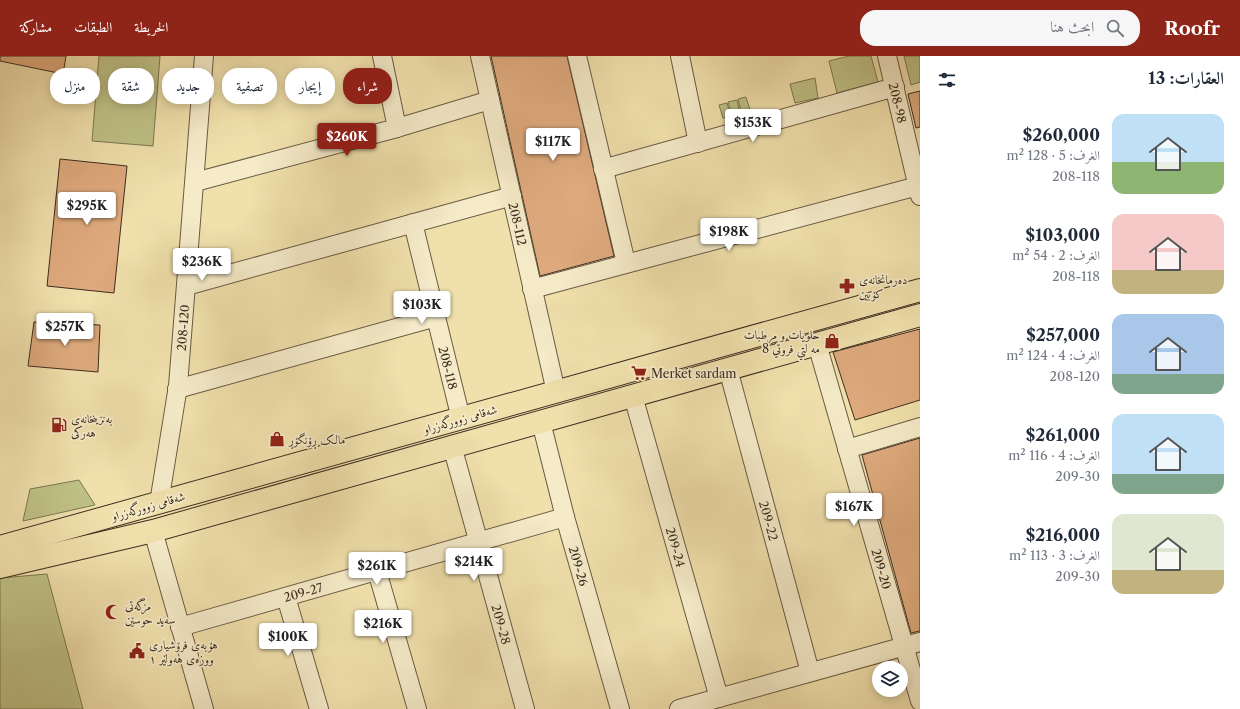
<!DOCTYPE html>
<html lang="ar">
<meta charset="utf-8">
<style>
body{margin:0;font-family:"Libre Caslon Text",Amiri,serif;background:#f6f6f7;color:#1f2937;direction:rtl;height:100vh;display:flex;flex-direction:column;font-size:15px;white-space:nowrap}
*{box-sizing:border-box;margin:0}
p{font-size:13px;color:#747a83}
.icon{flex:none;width:22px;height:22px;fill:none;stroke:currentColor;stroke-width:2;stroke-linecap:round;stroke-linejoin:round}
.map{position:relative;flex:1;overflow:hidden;direction:ltr}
.panel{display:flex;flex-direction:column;background:#fff;width:320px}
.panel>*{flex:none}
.guide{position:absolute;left:12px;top:12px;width:380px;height:36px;direction:rtl;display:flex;gap:8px}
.fabs{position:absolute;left:872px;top:605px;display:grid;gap:8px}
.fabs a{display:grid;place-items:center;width:36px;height:36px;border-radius:50%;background:#fff;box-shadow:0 2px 10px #0003;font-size:20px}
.price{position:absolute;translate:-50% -34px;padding:0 9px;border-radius:4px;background:#fff;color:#222;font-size:13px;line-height:26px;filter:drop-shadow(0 1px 2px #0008)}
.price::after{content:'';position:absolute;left:50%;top:24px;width:12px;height:9px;margin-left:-6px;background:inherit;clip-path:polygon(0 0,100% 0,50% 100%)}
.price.on{background:#8f2418;color:#fff}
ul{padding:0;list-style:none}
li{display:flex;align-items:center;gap:12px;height:100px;padding:0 16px}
li span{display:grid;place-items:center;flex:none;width:112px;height:80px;border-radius:12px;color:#555}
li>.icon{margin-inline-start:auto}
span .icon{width:48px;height:48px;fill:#fffc;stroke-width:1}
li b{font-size:17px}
h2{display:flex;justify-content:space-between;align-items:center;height:48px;padding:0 16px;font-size:17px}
.chip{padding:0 14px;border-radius:16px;background:#fff;box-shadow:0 2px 10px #0003;font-size:14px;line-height:36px}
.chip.on{background:#8f2418;color:#fff}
header{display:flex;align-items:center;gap:24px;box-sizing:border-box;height:56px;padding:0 20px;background:#8f2418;color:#fff}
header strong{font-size:19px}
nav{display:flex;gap:22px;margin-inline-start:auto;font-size:14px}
.search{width:280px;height:36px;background:#f6f6f7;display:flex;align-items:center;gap:10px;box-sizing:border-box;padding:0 14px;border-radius:16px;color:#747a83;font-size:15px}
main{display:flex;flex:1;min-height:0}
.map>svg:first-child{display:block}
.green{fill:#bfc186;stroke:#7e7753}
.building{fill:#deaa7d;stroke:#3e2d20}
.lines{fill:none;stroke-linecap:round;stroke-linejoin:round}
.minor-casing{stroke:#6a5a43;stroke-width:20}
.major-casing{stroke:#3e2d20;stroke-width:24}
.minor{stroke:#f5ebc9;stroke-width:18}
.major{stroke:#f0e0ac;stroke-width:22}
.labels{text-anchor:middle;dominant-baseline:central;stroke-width:3.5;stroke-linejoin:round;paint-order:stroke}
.street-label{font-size:12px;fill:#3e2d20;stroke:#f5ebc9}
.poi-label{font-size:12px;fill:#3e2d20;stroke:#f5ebc9;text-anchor:start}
</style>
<header>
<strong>Roofr</strong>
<div class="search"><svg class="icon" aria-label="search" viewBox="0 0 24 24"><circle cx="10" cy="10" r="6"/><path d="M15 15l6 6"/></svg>ابحث هنا</div>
<nav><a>الخريطة</a><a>الطبقات</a><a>مشاركة</a></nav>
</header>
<main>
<section class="panel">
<h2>العقارات: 13<svg class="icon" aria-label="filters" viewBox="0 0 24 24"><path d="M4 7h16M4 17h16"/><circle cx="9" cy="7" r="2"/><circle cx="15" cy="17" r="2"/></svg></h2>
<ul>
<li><span style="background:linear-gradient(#bfe0f5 60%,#8fb573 0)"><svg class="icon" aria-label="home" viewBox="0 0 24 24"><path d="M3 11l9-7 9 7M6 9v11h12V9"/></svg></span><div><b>$260,000</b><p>الغرف: 5 · 128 m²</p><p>208-118</p></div></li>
<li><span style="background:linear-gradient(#f6c9c9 70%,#c2b280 0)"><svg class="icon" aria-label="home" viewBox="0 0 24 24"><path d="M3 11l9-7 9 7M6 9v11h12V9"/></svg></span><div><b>$103,000</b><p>الغرف: 2 · 54 m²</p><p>208-118</p></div></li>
<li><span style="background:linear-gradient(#a9c7e8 75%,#7fa58c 0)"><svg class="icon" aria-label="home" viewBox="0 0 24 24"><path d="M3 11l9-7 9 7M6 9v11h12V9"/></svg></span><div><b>$257,000</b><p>الغرف: 4 · 124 m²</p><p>208-120</p></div></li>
<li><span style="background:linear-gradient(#bfe0f5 75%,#7fa58c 0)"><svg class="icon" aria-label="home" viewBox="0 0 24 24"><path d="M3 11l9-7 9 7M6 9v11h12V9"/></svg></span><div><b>$261,000</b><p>الغرف: 4 · 116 m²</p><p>209-30</p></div></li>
<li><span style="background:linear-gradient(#dfe7d0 70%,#c2b280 0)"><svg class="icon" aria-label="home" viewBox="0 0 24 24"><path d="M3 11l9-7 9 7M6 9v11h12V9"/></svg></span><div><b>$216,000</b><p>الغرف: 3 · 113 m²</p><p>209-30</p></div></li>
</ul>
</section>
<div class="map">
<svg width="920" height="653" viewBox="0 0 920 653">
<rect width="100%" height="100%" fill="#f0e0ac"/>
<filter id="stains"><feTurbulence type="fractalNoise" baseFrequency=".005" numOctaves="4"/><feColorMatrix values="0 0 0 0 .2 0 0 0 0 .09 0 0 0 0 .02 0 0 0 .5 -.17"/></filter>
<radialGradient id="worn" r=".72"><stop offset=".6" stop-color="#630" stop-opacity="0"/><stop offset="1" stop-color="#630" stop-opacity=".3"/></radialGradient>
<g class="green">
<path d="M99 0H160L153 90 92 85Z"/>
<path d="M849 0H871L878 26 837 37 829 5Z"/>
<path d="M904 0H920V26L911 29Z"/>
<path d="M815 22 818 42 795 47 790 28Z"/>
<path d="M746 41 750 54 741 56 738 43Z"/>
<path d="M737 44 740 57 732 59 728 46Z"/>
<path d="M727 47 731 60 723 62 719 49Z"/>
<path d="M79 424 95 449 23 465 30 433Z"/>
<path d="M47 518 83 653H0V522Z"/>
</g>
<g class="building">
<path d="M0 0H66L63 18 0 5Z"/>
<path d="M491 0H567L614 200 540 220Z"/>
<path d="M920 35V71L916 72 908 38Z"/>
<path d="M60 103 127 110 114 237 47 230Z"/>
<path d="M34 266 100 269 98 316 28 310Z"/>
<path d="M920 273V344L855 364 833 296Z"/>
<path d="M920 382V575L911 577 862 399Z"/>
</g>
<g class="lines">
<defs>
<g id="minor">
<path d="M382 0 397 72"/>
<path id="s1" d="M480 0 556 336"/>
<path d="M577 0 626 207"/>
<path d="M680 0 698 87"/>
<path id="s2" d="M887 0 920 140"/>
<path d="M603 113 895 31"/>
<path d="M195 126 397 72 490 44"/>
<path id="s3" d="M413 167 461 363"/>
<path d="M186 230 512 140"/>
<path d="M532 233 918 130"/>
<path id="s4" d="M817 288 920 645"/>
<path id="s5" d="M728 313 810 616"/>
<path d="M177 333 436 261"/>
<path id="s6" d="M633 340 719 642"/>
<path id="s7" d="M541 366 565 461 620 653"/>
<path id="s8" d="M452 390 525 653"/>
<path d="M847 393 920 371"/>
<path id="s9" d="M159 447 178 330 204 0"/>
<path d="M153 475 204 653"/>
<path d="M377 515 417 653"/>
<path d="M286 541 319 653"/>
<path id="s10" d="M180 571 565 461"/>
<path d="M679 653 920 586"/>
</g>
<g id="major">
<path d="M0 491 920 234"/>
<path d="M0 511 153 475 920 259"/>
</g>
</defs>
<use href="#minor" class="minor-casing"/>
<use href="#major" class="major-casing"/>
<use href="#minor" class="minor"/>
<use href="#major" class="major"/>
</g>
<defs>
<symbol id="pharmacy-bare" viewBox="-9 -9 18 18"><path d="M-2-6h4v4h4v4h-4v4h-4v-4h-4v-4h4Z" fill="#8f2418" stroke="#f5ebc9" stroke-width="2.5" paint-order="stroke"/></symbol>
<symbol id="shop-bare" viewBox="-9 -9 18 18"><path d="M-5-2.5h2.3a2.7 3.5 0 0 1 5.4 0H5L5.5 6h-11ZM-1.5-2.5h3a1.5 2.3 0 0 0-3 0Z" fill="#8f2418" stroke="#f5ebc9" stroke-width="2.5" paint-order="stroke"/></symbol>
<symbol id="supermarket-bare" viewBox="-9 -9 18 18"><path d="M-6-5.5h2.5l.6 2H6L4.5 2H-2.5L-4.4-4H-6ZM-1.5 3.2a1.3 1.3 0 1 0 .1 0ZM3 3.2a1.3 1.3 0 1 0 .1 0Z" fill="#8f2418" stroke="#f5ebc9" stroke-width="2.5" paint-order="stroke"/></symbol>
<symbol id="fuel-bare" viewBox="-9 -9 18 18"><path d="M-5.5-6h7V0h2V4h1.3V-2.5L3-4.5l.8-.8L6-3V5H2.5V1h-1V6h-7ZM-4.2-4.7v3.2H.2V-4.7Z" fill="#8f2418" stroke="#f5ebc9" stroke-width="2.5" paint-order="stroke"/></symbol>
<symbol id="mosque-bare" viewBox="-9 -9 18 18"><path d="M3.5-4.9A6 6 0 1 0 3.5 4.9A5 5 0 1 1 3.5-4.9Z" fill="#8f2418" stroke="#f5ebc9" stroke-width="2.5" paint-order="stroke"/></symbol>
<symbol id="civic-bare" viewBox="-9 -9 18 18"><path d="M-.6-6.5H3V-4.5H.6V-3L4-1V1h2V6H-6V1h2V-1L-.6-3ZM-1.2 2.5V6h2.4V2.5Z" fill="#8f2418" stroke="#f5ebc9" stroke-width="2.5" paint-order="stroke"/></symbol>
</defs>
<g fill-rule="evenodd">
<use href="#pharmacy-bare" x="836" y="219" width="22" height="22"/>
<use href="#shop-bare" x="821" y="274" width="22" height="22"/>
<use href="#supermarket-bare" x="628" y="306" width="22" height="22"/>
<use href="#fuel-bare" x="48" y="358" width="22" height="22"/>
<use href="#shop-bare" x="266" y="372" width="22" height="22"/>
<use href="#mosque-bare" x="102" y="545" width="22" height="22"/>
<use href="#civic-bare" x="126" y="584" width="22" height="22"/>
</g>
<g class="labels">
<g class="street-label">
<text stroke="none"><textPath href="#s2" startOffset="48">208-98</textPath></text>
<text stroke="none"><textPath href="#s1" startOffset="172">208-112</textPath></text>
<text stroke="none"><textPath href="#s9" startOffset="177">208-120</textPath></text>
<text stroke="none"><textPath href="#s3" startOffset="149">208-118</textPath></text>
<text transform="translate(460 363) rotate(-16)">شەقامی زوورگەزراو</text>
<text transform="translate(148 450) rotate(-16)">شەقامی زوورگەزراو</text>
<text stroke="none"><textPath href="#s5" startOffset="157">209-22</textPath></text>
<text stroke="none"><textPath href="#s6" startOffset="157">209-24</textPath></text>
<text stroke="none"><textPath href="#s7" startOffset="149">209-26</textPath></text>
<text stroke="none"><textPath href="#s4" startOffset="234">209-20</textPath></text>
<text stroke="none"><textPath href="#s10" startOffset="128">209-27</textPath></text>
<text stroke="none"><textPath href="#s8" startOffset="185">209-28</textPath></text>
</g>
<g class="poi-label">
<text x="859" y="223">دەرمانخانەی<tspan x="859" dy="14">کۆبین</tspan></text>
<text x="820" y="278" text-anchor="end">حلويات و مرطبات<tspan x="820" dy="14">مه لتي فروتي 8</tspan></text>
<text x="651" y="317">Merket sardam</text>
<text x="71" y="362">بەنزینخانەی<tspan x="71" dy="14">هەرکی</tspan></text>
<text x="289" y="383">مالک ڕۆنگۆڕ</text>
<text x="125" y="549">مزگەتی<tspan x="125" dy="14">سەید حوسێن</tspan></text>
<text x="149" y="588">هۆبەی فرۆشیاری<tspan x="149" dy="14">ووزەی هەولێر ١</tspan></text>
</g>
</g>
<rect width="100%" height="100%" filter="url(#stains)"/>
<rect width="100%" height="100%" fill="url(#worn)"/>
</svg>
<div class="fabs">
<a><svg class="icon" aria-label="layers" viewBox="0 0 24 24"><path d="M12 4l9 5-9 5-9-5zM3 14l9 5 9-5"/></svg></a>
</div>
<b class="price" style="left:753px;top:87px">$153K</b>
<b class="price on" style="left:347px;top:101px">$260K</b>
<b class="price" style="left:553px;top:106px">$117K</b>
<b class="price" style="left:87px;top:170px">$295K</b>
<b class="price" style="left:729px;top:196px">$198K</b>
<b class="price" style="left:202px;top:226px">$236K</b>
<b class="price" style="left:422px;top:269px">$103K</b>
<b class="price" style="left:65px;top:291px">$257K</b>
<b class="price" style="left:854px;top:471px">$167K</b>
<b class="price" style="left:474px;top:526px">$214K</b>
<b class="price" style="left:377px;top:530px">$261K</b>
<b class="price" style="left:383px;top:588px">$216K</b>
<b class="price" style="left:288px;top:601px">$100K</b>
<div class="guide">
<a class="chip on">شراء</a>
<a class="chip">إيجار</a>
<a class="chip">تصفية</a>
<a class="chip">جديد</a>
<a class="chip">شقة</a>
<a class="chip">منزل</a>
</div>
</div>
</main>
